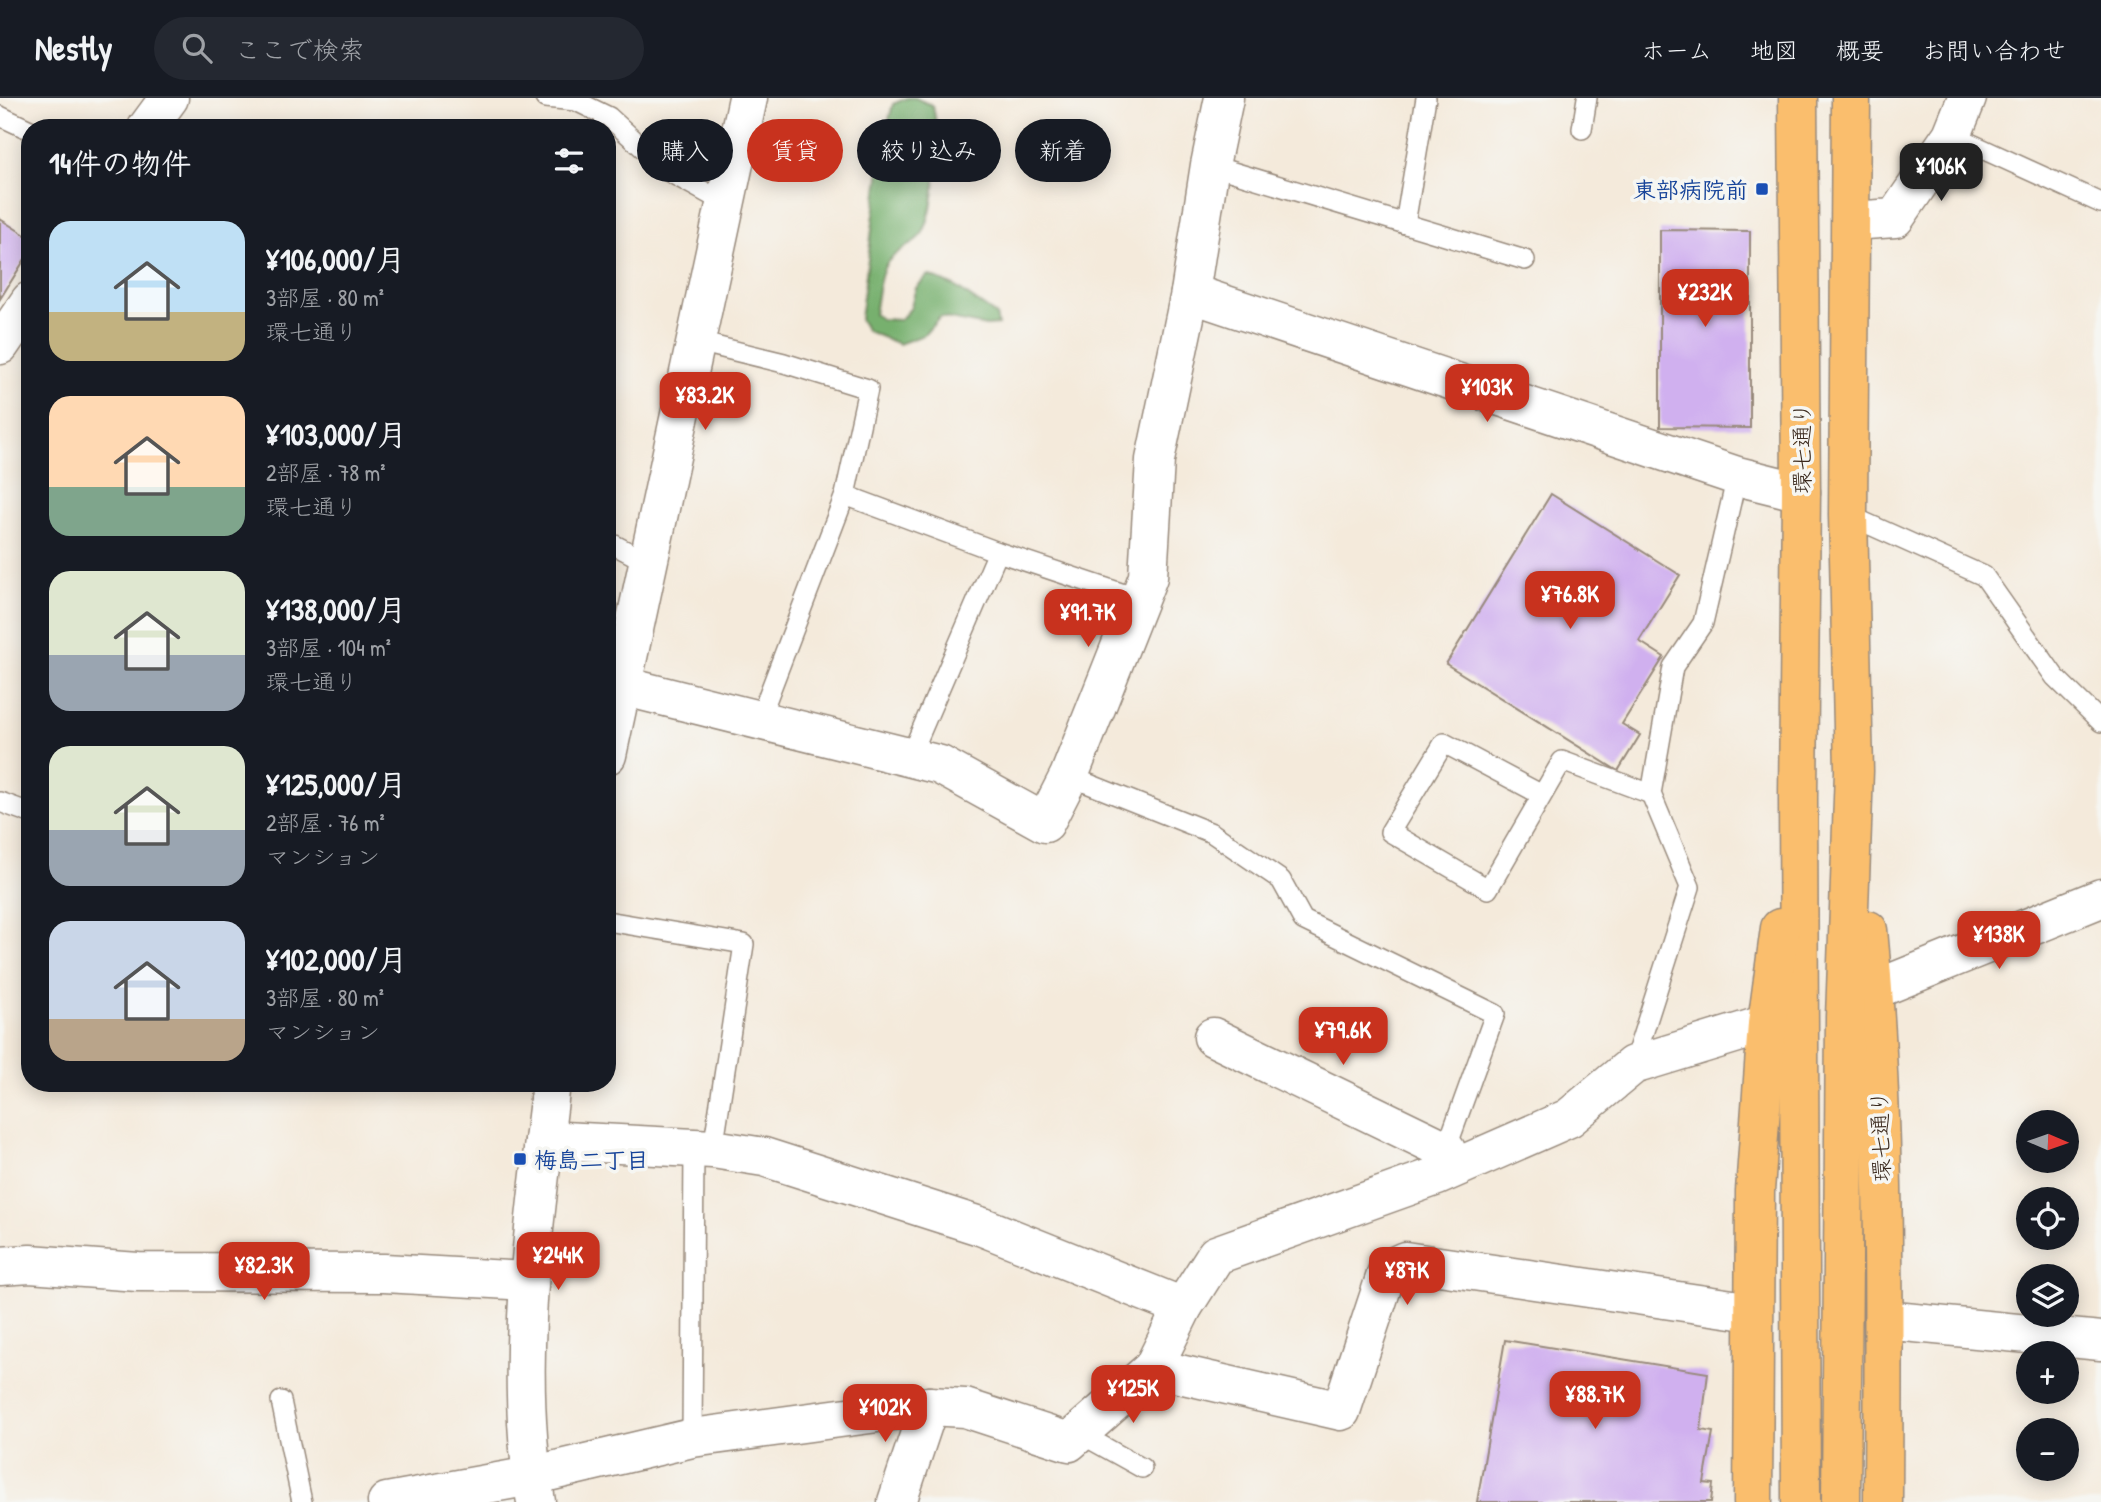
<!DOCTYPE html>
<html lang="ja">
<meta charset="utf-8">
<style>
body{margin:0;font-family:"Patrick Hand","Klee One",sans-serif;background:#242831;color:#f1f3f6;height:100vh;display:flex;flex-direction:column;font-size:26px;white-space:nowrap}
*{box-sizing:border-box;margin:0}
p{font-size:23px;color:#9ea1a6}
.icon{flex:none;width:38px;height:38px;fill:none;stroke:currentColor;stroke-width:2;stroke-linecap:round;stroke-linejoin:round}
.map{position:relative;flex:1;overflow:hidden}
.panel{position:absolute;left:21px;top:21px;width:595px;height:973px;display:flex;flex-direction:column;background:#171b24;border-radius:28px;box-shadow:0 4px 18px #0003}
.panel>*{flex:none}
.top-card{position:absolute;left:637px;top:21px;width:665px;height:63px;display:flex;gap:14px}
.needle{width:46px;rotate:92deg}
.tools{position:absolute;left:2016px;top:1012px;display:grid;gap:14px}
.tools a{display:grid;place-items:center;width:63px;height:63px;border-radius:50%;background:#171b24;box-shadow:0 4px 18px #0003;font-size:35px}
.price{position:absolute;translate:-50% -60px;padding:0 16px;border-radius:14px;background:#c8321e;color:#fff;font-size:23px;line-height:46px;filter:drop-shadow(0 2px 4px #0008)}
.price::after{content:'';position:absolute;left:50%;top:42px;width:21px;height:16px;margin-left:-10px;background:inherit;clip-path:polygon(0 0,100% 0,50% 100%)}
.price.current{background:#222;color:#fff}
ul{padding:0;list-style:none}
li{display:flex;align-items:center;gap:21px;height:175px;padding:0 28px}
li span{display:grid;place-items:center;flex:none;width:196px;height:140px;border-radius:21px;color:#555}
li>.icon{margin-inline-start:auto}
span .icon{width:84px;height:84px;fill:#fffc;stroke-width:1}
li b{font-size:30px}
h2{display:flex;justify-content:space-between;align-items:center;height:84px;padding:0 28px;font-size:30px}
.chip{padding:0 24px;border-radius:32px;background:#171b24;box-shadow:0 4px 18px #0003;font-size:24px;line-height:63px}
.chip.current{background:#c8321e;color:#fff}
header{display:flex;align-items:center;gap:42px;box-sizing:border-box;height:98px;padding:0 35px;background:#171b24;border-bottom:2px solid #363941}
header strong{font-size:33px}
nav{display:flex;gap:38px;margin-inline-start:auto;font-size:24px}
.search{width:490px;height:63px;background:#242831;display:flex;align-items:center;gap:18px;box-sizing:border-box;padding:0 24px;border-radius:38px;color:#9ea1a6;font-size:26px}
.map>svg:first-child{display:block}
.forest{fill:#77b06e;stroke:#596d46;stroke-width:2}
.building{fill:#d0b0ef}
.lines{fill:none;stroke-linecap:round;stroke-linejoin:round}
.service-casing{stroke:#988a7c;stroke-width:22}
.minor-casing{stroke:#988a7c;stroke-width:41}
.tertiary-casing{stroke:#988a7c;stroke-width:41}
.primary-casing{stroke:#988a7c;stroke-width:41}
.service{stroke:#fff;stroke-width:19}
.minor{stroke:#fff;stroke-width:38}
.tertiary{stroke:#fff;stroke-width:38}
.primary{stroke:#fabe6d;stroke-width:38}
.transit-dot{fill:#1a4fb4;stroke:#f6f6f2;stroke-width:2.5}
.labels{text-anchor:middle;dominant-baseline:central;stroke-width:7;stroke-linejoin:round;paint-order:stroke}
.transit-label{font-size:23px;font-weight:bold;fill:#164399;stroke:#f6f6f2;text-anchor:end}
.street-label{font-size:23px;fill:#3b2a1e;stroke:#f6f6f2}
</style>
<header>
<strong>Nestly</strong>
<div class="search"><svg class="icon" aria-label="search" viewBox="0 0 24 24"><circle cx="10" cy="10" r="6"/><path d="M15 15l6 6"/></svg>ここで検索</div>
<nav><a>ホーム</a><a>地図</a><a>概要</a><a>お問い合わせ</a></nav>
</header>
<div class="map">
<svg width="2101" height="1404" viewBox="0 0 2101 1404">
<rect width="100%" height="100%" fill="#f6f6f2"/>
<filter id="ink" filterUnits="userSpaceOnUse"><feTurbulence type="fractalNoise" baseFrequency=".0143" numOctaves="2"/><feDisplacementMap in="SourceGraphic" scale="14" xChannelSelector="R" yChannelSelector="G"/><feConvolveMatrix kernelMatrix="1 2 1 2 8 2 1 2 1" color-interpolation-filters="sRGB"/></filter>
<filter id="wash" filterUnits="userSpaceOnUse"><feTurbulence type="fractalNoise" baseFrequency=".00686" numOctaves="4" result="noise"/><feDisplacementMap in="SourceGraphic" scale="28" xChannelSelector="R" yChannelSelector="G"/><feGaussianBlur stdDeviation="1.57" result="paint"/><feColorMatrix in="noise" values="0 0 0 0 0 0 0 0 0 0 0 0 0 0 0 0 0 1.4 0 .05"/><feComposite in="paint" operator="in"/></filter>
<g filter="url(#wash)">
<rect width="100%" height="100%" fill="#f4eadb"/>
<path class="forest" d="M907 0H915L932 7C942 32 936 113 922 136 913 148 892 154 885 168 878 181 877 201 874 216L881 221 900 222 910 211 916 190 928 177 954 188 996 217 998 227 986 228 940 219 924 237 899 246 867 233 860 221 884 42 893 6Z"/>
<g id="blocks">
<g class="building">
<path d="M0 121 30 140V153L0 201Z"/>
<path d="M1660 132 1750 133V330L1660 329Z"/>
<path d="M1551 396 1680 477 1639 543 1664 559 1622 626 1640 637 1618 673 1446 566Z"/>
<path d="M1505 1242 1708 1275 1701 1332 1713 1334 1704 1385 1713 1386 1711 1404H1477Z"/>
</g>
</g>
</g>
<g filter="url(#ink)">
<use href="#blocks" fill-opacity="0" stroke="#988a7c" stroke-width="2"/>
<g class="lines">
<defs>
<g id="service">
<path d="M545 0 576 3 609 19 669 74 725 105"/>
<path d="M0 18 30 32"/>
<path d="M1582 31 1587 0"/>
<path d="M1952 37 2101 105"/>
<path d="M1210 67 1525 162"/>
<path d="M1405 126 1426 0"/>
<path d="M694 243 784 265 868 291 845 397 759 622"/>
<path d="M845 397 998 454 1139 501"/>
<path d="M1848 417 1984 478 2055 579 2101 624"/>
<path d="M607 443 647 464"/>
<path d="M910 659 998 454"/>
<path d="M1069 678 1212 735 1281 782 1303 822 1495 916 1444 1057"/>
<path d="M1542 697 1444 645 1390 734 1488 791 1562 663 1651 696"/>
<path d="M0 704 30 715"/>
<path d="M607 823 744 846 713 1051"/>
<path d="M1633 967 1690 789 1651 696 1673 569 1703 525 1737 378"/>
<path d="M281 1303 302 1404"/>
<path d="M1079 1335 1142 1370"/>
<path d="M692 1340 694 1050"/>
</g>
<g id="minor">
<path d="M147 30 169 0"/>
<path d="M1851 123 1895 120 1952 37 1967 0"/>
<path d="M1190 195 1737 378 1801 394"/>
<path d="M0 247 30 203"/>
<path d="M622 588 940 667 1045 725 1069 678 1148 479 1155 362 1190 195 1210 67 1224 0"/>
<path d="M1874 892 2101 800"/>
<path d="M1213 939 1446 1052"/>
<path d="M544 1042 713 1051 764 1059 983 1129 1183 1209"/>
<path d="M0 1168 30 1166 138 1174 384 1175 528 1183"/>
<path d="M1884 1222 2101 1243"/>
<path d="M1153 1270 1341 1313 1388 1171 1405 1163 1753 1214"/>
<path d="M387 1404 531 1378 692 1340 929 1308 965 1310 1069 1344 1153 1270 1183 1209 1216 1157 1437 1078 1569 1020 1633 967 1767 926"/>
<path d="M897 1404 929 1308"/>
</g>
<g id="tertiary">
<path d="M607 657 748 0"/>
<path d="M536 1404C512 1267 535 1122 551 985"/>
</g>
<g id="primary">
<path d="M1798 0 1801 394 1798 700 1801 1404"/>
<path d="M1868 832C1886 1022 1884 1213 1883 1404"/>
<path d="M1753 1404 1755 1093 1767 926 1780 830"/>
<path d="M1841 1404 1845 919 1854 673 1848 417 1851 0"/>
</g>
</defs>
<use href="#service" class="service-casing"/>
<use href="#minor" class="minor-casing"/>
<use href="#tertiary" class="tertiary-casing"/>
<use href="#primary" class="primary-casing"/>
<use href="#service" class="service"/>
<use href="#minor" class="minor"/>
<use href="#tertiary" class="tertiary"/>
<use href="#primary" class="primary"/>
</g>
</g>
<g class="transit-dot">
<rect x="1755" y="84" width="14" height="14" rx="3.5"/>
<rect x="513" y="1054" width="14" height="14" rx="3.5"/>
</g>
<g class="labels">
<g class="transit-label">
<text x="1748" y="91">東部病院前</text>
<text x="534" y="1061" text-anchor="start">梅島二丁目</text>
</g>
<g class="street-label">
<text transform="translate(1801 350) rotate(-90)">環七通り</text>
<text transform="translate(1880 1038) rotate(-92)">環七通り</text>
</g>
</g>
</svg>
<div class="tools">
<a><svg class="needle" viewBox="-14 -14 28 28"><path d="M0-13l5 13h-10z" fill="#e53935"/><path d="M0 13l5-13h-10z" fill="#9ea1a6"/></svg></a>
<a><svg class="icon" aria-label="locate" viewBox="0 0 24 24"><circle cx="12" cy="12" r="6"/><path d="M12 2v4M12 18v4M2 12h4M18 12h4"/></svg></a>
<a><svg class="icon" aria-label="layers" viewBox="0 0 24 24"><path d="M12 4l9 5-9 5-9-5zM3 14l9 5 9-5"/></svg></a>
<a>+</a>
<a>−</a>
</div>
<b class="price current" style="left:1941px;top:105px">¥106K</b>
<b class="price" style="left:1705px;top:231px">¥232K</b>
<b class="price" style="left:1487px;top:326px">¥103K</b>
<b class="price" style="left:705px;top:334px">¥83.2K</b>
<b class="price" style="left:1570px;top:533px">¥76.8K</b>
<b class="price" style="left:1088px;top:551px">¥91.7K</b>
<b class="price" style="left:1999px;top:873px">¥138K</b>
<b class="price" style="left:1343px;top:969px">¥79.6K</b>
<b class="price" style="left:558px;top:1194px">¥244K</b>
<b class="price" style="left:264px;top:1204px">¥82.3K</b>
<b class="price" style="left:1407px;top:1209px">¥87K</b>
<b class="price" style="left:1133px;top:1327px">¥125K</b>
<b class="price" style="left:1595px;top:1333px">¥88.7K</b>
<b class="price" style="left:885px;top:1346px">¥102K</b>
<div class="top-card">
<a class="chip">購入</a>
<a class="chip current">賃貸</a>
<a class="chip">絞り込み</a>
<a class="chip">新着</a>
</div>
<section class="panel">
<h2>14件の物件<svg class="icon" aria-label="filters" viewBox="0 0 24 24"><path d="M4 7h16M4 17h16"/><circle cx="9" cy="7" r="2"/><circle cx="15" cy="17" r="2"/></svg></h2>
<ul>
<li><span style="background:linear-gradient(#bfe0f5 65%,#c2b280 0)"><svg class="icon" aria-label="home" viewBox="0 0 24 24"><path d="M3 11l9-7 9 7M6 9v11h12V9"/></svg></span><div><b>¥106,000/月</b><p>3部屋 · 80 m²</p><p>環七通り</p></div></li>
<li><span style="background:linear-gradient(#ffd9b3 65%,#7fa58c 0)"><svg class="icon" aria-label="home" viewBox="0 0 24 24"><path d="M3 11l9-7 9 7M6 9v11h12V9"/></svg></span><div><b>¥103,000/月</b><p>2部屋 · 78 m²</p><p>環七通り</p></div></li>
<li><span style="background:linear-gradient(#dfe7d0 60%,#9aa5b1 0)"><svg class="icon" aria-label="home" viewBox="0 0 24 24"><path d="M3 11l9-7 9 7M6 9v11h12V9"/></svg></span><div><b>¥138,000/月</b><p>3部屋 · 104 m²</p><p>環七通り</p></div></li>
<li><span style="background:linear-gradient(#dfe7d0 60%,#9aa5b1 0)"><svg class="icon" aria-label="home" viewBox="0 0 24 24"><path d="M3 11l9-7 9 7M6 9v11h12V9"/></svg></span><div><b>¥125,000/月</b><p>2部屋 · 76 m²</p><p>マンション</p></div></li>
<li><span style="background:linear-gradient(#c9d6e8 70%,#b9a48a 0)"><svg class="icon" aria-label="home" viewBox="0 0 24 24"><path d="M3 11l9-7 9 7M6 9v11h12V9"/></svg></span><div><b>¥102,000/月</b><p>3部屋 · 80 m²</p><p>マンション</p></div></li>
</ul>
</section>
</div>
